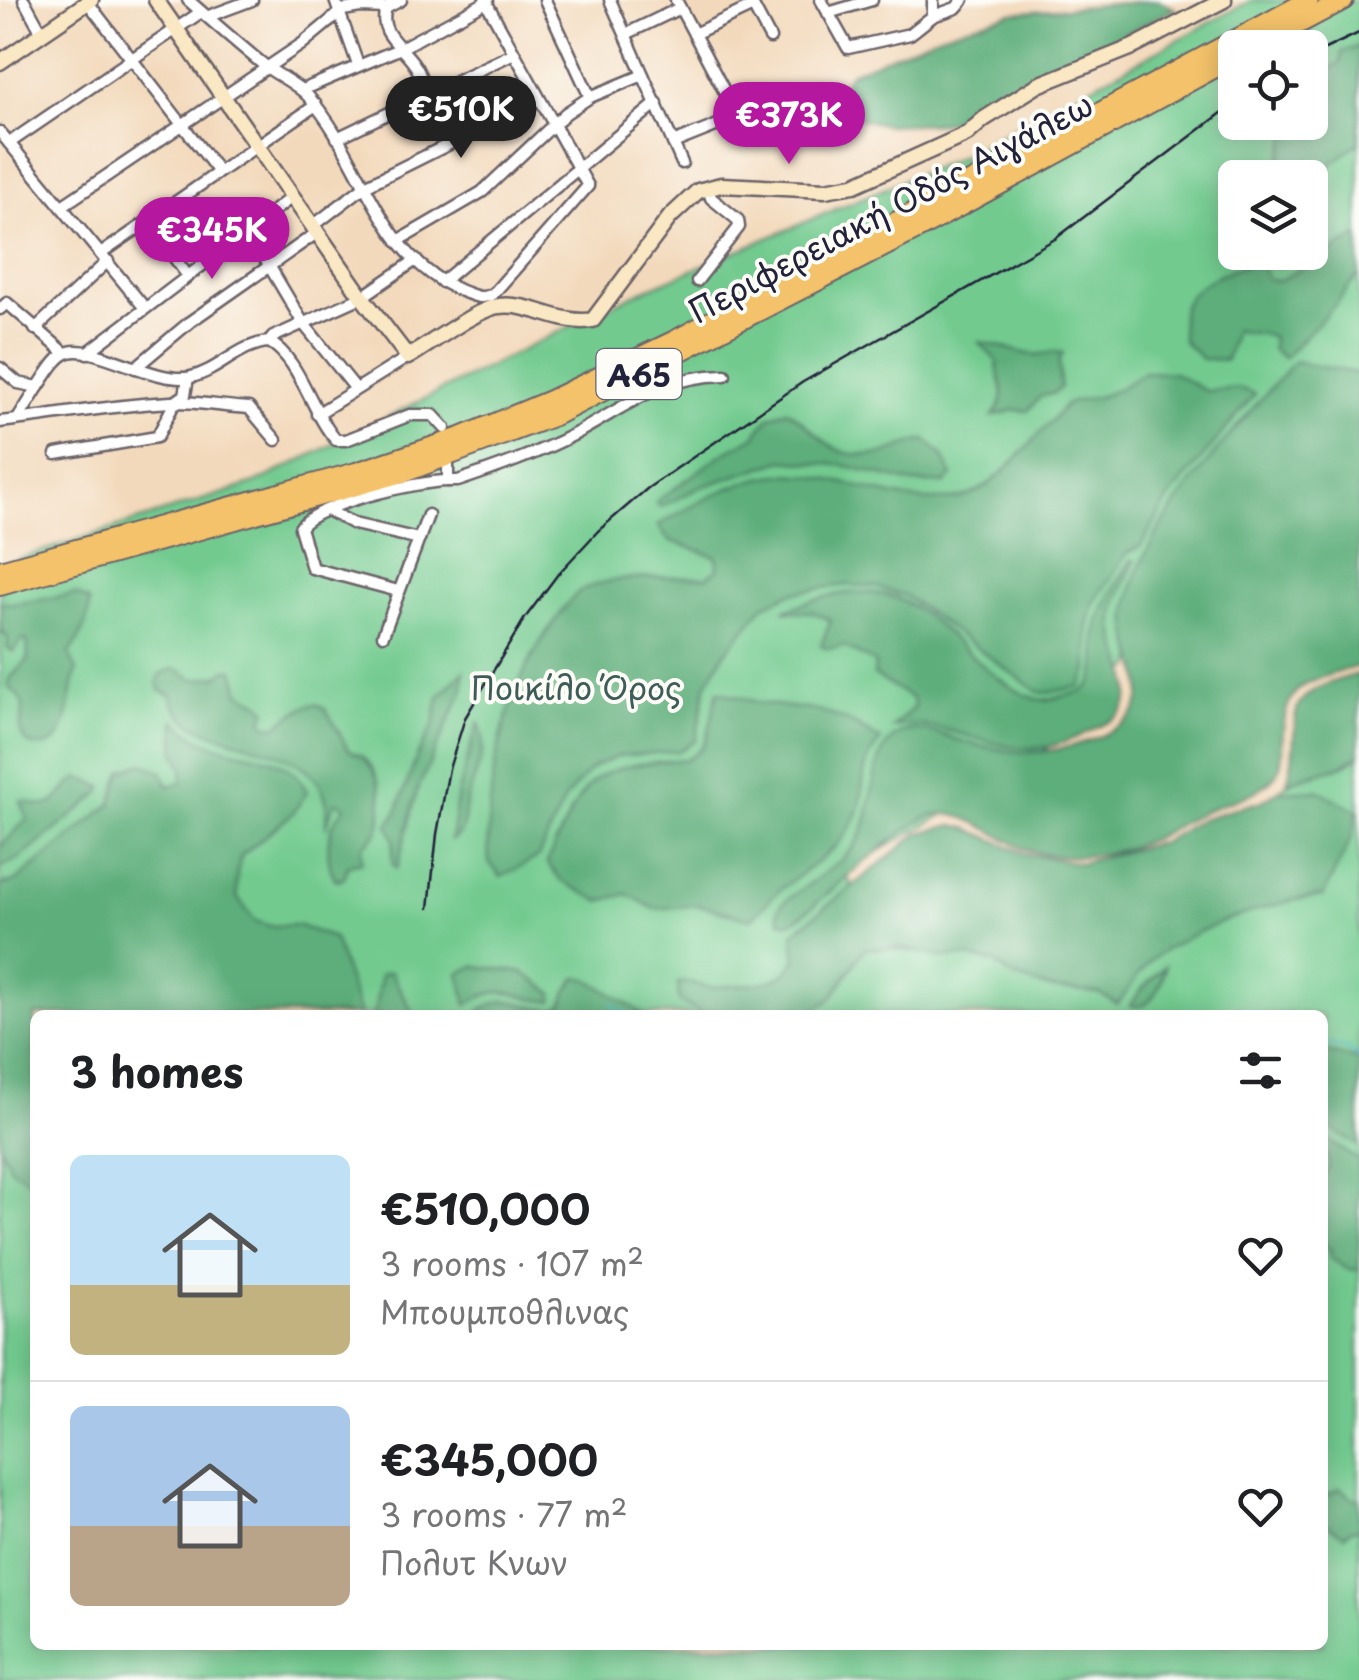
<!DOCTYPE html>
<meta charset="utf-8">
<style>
body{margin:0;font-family:"Playpen Sans",sans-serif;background:#f2f2f2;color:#202124;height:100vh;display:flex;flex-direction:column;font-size:38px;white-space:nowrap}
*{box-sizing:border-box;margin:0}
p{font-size:32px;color:#757577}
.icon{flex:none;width:55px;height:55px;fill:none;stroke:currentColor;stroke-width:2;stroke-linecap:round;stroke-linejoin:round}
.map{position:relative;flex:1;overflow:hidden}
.panel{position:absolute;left:30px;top:1010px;width:1298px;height:640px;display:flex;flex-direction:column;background:#fff;border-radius:15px;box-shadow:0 5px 25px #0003}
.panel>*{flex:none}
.controls{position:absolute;left:1218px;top:30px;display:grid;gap:20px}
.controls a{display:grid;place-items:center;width:110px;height:110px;border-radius:15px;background:#fff;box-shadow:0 5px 25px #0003;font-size:50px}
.price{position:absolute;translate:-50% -85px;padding:0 22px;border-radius:35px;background:#b5179e;color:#fff;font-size:32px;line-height:65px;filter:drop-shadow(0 2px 5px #0008)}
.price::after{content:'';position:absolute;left:50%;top:60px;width:30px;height:22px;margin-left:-15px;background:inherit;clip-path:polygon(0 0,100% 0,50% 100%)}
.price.selected{background:#222;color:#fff}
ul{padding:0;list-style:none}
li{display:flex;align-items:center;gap:30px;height:250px;padding:0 40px}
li+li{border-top:2px solid #e0e0e0}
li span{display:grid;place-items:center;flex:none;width:280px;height:200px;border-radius:15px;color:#555}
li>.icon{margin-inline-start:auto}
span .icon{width:120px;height:120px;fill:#fffc;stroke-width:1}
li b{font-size:42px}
h2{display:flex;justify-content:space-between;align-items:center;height:120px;padding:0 40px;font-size:42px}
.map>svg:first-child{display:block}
.green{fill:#72ca8f;stroke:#4a7665;stroke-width:2.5;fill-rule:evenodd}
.forest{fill:#5dae7a;stroke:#40685a;stroke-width:2.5}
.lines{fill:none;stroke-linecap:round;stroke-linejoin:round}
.stream{stroke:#48b7c2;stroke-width:2.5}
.street-casing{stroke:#6b6268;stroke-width:15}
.secondary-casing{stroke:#6b6268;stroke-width:19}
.highway-casing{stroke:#6b6268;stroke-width:22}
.street{stroke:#fff;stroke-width:10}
.secondary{stroke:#fae7c3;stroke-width:14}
.highway{stroke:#f3c26a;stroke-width:18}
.rail{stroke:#22223b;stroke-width:2.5}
.labels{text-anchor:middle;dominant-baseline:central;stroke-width:8;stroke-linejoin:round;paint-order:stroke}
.shield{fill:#fdfcf7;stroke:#646373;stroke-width:2.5}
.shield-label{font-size:30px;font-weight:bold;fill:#22223b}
.street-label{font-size:32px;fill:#22223b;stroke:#fdfcf7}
.park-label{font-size:32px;fill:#3e5d58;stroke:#fdfcf7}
</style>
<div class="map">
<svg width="1359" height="1680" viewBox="0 0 1359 1680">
<rect width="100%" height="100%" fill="#fdfcf7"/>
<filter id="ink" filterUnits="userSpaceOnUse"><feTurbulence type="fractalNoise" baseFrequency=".01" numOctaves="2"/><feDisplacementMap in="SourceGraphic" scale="20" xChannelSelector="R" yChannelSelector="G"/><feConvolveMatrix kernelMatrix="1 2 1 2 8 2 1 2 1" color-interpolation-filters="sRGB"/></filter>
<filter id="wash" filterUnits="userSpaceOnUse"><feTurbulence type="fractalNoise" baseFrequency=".0048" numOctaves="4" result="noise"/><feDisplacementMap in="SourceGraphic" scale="40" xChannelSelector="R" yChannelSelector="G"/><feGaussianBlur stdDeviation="2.25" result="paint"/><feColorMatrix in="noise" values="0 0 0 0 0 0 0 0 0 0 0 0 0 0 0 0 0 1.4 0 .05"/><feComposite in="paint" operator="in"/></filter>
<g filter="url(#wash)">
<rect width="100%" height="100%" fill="#f3d9bb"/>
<path class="green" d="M1252 0H1359V383L1174 544 1132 667 1025 769 844 871 888 948 926 953 1297 791 1276 792C1300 771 1336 776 1359 755V1680H0V565L255 483 633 295 964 155ZM1235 48H1310V122H1235ZM1235 178H1310V252H1235ZM35 1015H1322V1645H35Z"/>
<g class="forest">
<path d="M1159 0 1175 9 946 123 886 125 851 117 841 105 840 88 850 73 940 35 1011 13Z"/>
<path d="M1359 46V142L1324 170 1310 188V178L1268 177C1283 163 1284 142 1292 123L1310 122V66L1316 72H1323L1340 63 1342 52Z"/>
<path d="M1359 236V274L1336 304 1284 358 1272 349 1273 337C1261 331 1248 335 1235 330L1226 360 1202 359 1183 341C1182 330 1180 318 1183 308 1192 281 1235 268 1259 260L1268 279 1279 281Z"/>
<path d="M979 342C997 345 1012 350 1029 354 1041 357 1050 350 1063 353L1059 361 1060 388 1052 394 1041 396 1028 411 1015 410 993 416C1012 391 997 387 997 361Z"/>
<path d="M1295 361C1317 368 1337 368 1359 374V666C1301 684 1284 681 1282 749 1282 760 1281 769 1274 777 1254 799 1224 801 1199 814 1181 823 1164 834 1145 842 1110 857 1062 862 1025 849 998 838 964 808 934 815 905 822 829 894 801 916L790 923 780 921 778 911 782 904C808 882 852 862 864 828 875 799 870 737 910 730 927 728 946 736 962 741 1010 754 1040 758 1088 741 1103 736 1123 726 1133 714 1153 688 1130 654 1128 626 1126 609 1131 590 1137 574 1162 506 1246 416 1295 361Z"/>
<path d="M1144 372 1174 373 1206 391 1239 388 1255 394 1169 498 1141 546 1128 552 1094 602 1088 626V670L1081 686 1049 693 1038 692 905 596 876 587 847 585 822 588 791 593 764 605 724 654 706 685 696 740 679 751 618 756 593 767 566 797 538 857 501 877 489 862C485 782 503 696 549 629 558 618 567 602 578 593 603 574 674 577 706 577L718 569 717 557 668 540 658 525C701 502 749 470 800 475 854 479 910 512 966 496 996 487 1029 444 1051 421 1056 416 1062 408 1067 404 1077 399 1093 399 1104 395 1118 391 1132 380 1144 372Z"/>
<path d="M787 410C824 434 827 461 882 454 897 451 910 441 926 440L943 456 952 476 945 483H913L847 466 783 460 701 487 660 507 656 502 722 454 754 437 769 417Z"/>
<path d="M1131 560 1135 561C1126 581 1112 602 1114 626 1116 649 1134 677 1128 700 1123 717 1109 722 1094 729 1075 738 1058 747 1036 748 987 751 941 717 893 727L914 707 913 699 874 675 875 663 844 646 827 649 821 645 831 620 812 612 783 611C815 598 851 587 887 595 938 608 982 682 1037 699 1046 702 1058 697 1067 695 1074 693 1083 693 1088 687 1102 674 1093 646 1097 628 1102 605 1119 581 1131 560Z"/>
<path d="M76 594 89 601C91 618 79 641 69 654L77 670C69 693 71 720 57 739 49 749 29 749 23 738 14 719 36 707 9 688V679L28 660 27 641 22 640 13 652 7 647 8 638 0 630V602L12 604Z"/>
<path d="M172 669 181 671 194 680 218 676 226 669 234 670 240 692 260 703 267 711 263 718 266 725 276 726C325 689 321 702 347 747 350 753 360 753 365 759 375 769 382 788 381 802 381 811 382 824 377 832 366 850 360 836 362 862L348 865 344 878 336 880C326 866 326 837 335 821 337 816 342 813 345 807L337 802 333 804 327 825C325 817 327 809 326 801 311 730 184 756 171 695L160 690 158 682 161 674Z"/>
<path d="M464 671 463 690 417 791 397 868 392 863 394 840 388 824 396 814 417 756 434 724 439 697Z"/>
<path d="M1359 674V755L1340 766 1287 782C1307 718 1268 696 1359 674Z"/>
<path d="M718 691 761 703 820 711 846 720 881 740C852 774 871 789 854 821 837 854 806 868 779 891 769 899 761 910 751 919L699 905 655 909 627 894 600 901 560 880 547 862C590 772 585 768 687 759 713 747 710 715 718 691Z"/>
<path d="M175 720C183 727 192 735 201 740 239 759 287 747 307 792L293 813 241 856 237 873V897L255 921 270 926 297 925 334 938 360 1015H35V1184L10 1168 0 1145V885L15 882 111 804 122 771 143 763 162 772 168 786 182 783 183 769 175 752Z"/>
<path d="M478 723C492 747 472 780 466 803 463 819 467 831 451 840L458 792Z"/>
<path d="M80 778 103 787 100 793 22 857 0 868V847L27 819 21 801C32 801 36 807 46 805 62 802 64 784 80 778Z"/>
<path d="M1318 790 1357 811 1352 837 1323 896C1274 901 1205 925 1163 951 1144 963 1131 986 1118 1004L1098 993 1053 989 1013 977 995 963 967 957H939L904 948 864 949 831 999 807 1015H705L679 1001 678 983C692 980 696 985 709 987 720 988 730 985 741 985 768 983 780 983 796 959L793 933 919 833 953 825 967 828 1026 854 1080 863 1163 842 1201 819 1262 801 1276 792Z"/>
<path d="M475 966 523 972 553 993V1001C517 1003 509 977 467 1005L459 973Z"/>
<path d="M1165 966C1163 985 1151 1010 1130 1006L1141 990Z"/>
<path d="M391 972 412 1011 414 1015H374L381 974Z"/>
<path d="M577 977 588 979 645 1015H476C509 986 520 1011 555 1009L563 1005 567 991Z"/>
<path d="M1323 1051 1359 1059V1146L1323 1124Z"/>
<path d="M1322 1136 1359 1161V1270L1347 1269 1329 1257 1331 1250 1323 1244V1178L1329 1167 1327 1155 1323 1150Z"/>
<path d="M1340 1488 1352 1498 1359 1500V1529L1350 1530 1344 1535 1323 1522V1493L1329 1494Z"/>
</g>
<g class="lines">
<g class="stream">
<path d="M611 1004 628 1015"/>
<path d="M1322 1043 1349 1049 1359 1058"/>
</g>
</g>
</g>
<g filter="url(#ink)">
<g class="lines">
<defs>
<g id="street">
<path d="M24 0 42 33"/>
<path d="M86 0 218 171"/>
<path d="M188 0C213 22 238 44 264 65 278 76 296 83 308 96 364 158 378 259 464 292 475 296 482 300 493 294L588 186 485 0"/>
<path d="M335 0 358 65"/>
<path d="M401 0 386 8C377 33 402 46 414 64 421 73 423 85 427 95"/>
<path d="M545 0 590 97"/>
<path d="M610 0 682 163"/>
<path d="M821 0 848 48 910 34 933 16V0"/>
<path d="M752 4 770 38"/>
<path d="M828 13 872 0"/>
<path d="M209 16 252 0"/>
<path d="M933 16 956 8 963 0"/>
<path d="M626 34 680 8"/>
<path d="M694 34 753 6"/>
<path d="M302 90 401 48 488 1"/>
<path d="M0 132 144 307"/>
<path d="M337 138 512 54"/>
<path d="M9 143 201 12"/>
<path d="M673 143 738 117 676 0"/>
<path d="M62 206 302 44 343 10 360 7 386 8"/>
<path d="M148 221 187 275"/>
<path d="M313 226 365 186 538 100"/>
<path d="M248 230 303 323 356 389"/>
<path d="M398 241 482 192 566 113 590 97 643 75"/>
<path d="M102 253 316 105"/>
<path d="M697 281 739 227 738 220 711 198 708 187"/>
<path d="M442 282 657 103"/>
<path d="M0 309 7 303 65 353"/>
<path d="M35 329 108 261"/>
<path d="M269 342C299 357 312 414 336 440H346L410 415H433L445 428"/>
<path d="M87 353 292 197"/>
<path d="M0 368 18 383 38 387C46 376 56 356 69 352 94 344 157 385 191 377 219 371 239 344 269 342L273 337 362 297 416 260"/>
<path d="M135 368 191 321 318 232"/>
<path d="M317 414 408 357"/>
<path d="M18 419 38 387"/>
<path d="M0 422C57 415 113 405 171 402 197 401 224 407 249 408L276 440"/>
<path d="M56 454 157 437 175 402 185 395 188 378"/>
<path d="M448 465V481H458C496 468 539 453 575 434 628 405 662 376 725 375"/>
<path d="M327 510 354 524 419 539"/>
<path d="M398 591 312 568 300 528C314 504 419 481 448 481"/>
<path d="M383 635 428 515"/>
</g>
<g id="secondary">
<path d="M156 0 362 297 408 357C429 345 478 308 499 306 530 302 562 326 593 320L670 217 698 191 721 185 825 190 854 185 967 134 984 119 1038 85 1133 47 1224 0"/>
<path d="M0 62 91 0"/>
</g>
<g id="highway">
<path d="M1254 48 1344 0"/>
<path d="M0 570 356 472 461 437 550 400 677 339 1309 0"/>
<path d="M0 586 406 472 557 415 919 229 1235 57"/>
</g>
</defs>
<use href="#street" class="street-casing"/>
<use href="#secondary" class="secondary-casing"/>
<use href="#highway" class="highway-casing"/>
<use href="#street" class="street"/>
<use href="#secondary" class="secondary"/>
<use href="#highway" class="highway"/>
<g class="rail">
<path d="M1310 56 1359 33"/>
<path d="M429 908 437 834 449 769 465 718 525 618 558 574 598 531 648 488 803 382 1055 239 1235 103"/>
</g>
</g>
</g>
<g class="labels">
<rect class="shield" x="596.5" y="349" width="85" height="50" rx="8"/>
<g class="shield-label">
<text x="639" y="374">Α65</text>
</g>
<g class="street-label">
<text transform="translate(890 207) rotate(-28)">Περιφερειακή Οδός Αιγάλεω</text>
</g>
<g class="park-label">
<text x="576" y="687">Ποικίλο Όρος</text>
</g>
</g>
</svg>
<div class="controls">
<a><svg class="icon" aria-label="locate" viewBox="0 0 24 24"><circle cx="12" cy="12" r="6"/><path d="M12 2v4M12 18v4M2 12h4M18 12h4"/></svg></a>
<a><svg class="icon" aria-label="layers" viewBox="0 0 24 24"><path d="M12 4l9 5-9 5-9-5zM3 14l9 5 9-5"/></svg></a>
</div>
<b class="price selected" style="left:461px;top:161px">€510K</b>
<b class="price" style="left:789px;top:167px">€373K</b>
<b class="price" style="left:212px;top:282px">€345K</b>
<section class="panel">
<h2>3 homes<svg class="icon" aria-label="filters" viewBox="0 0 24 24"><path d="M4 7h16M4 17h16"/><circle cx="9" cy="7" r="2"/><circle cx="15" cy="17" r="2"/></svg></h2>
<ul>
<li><span style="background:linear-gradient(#bfe0f5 65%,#c2b280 0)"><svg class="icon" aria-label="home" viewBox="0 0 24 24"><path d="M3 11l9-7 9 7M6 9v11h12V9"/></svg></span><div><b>€510,000</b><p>3 rooms · 107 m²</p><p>Μπουμποθλινας</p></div><svg class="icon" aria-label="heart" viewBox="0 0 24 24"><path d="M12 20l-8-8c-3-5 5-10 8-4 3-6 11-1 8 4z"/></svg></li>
<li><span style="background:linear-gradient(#a9c7e8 60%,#b9a48a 0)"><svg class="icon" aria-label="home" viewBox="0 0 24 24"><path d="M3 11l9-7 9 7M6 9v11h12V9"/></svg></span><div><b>€345,000</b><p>3 rooms · 77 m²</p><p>Πολυτ Κνων</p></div><svg class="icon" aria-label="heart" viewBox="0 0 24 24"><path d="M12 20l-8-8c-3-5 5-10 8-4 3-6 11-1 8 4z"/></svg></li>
</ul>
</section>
</div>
